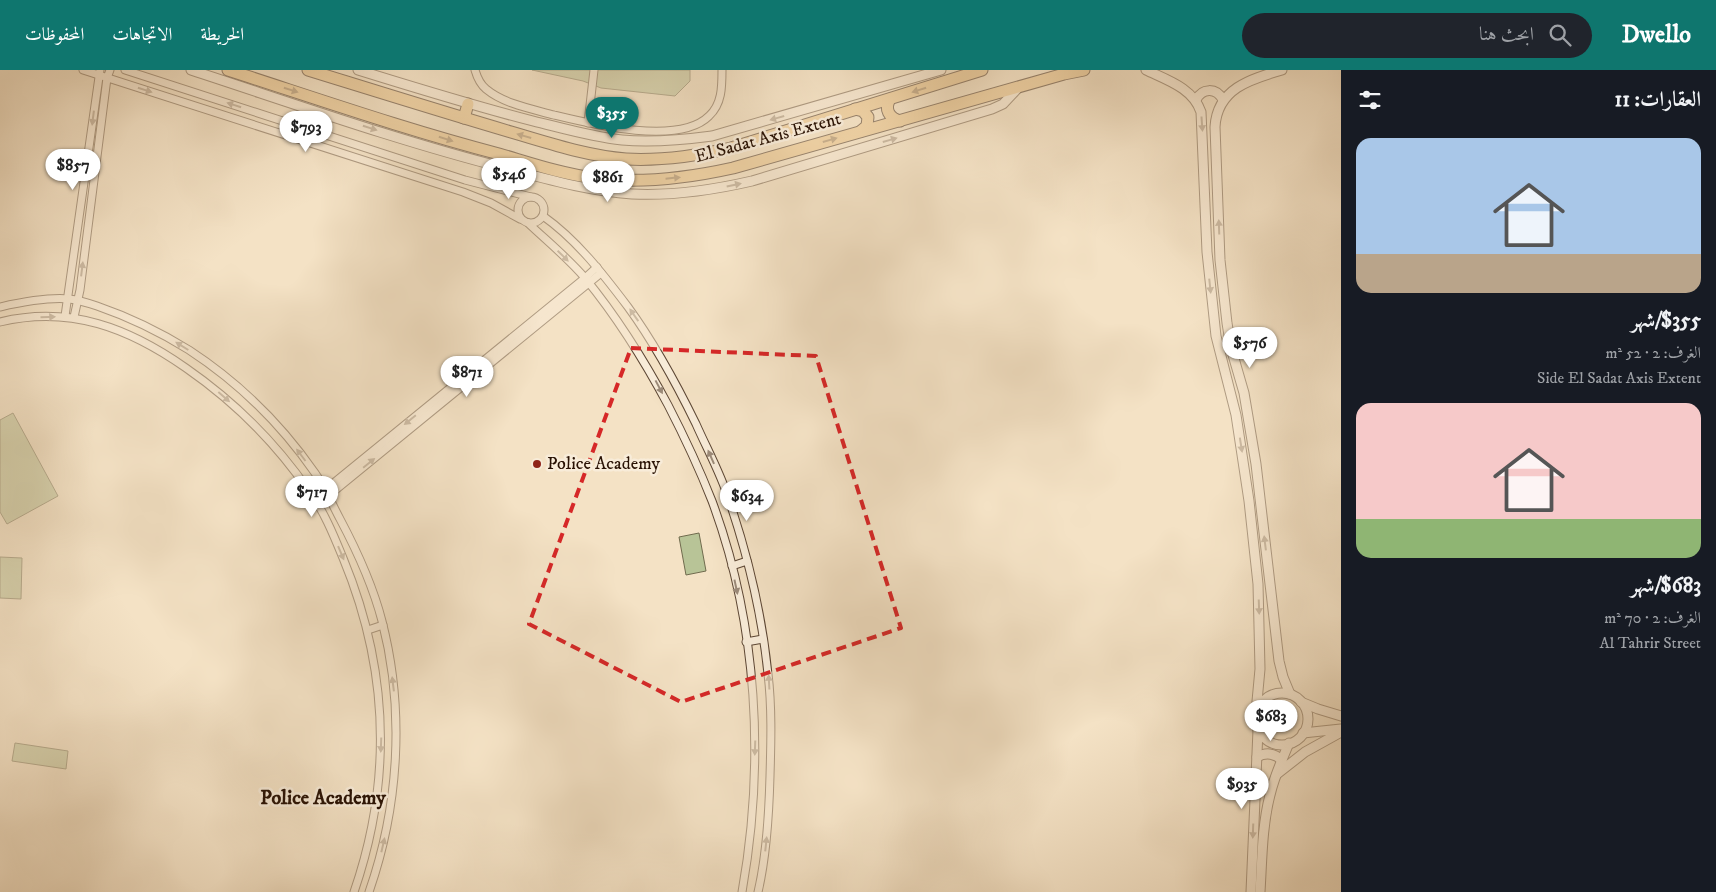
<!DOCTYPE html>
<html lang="ar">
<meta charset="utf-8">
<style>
body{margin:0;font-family:"IM FELL DW Pica",Amiri,serif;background:#20242c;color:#f1f3f6;direction:rtl;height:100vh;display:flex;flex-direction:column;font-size:19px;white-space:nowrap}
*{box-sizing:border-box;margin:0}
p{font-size:16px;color:#9ea1a6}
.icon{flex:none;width:28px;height:28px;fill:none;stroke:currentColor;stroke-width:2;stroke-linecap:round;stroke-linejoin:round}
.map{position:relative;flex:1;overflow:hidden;direction:ltr}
.side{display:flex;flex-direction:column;background:#171b24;width:375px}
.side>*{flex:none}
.price{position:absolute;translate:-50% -42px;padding:0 11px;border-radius:18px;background:#fff;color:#222;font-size:16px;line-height:32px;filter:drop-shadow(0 1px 2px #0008)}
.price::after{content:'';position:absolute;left:50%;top:30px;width:15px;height:11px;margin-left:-8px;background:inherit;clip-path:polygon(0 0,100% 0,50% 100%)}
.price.selected{background:#0f766e;color:#fff}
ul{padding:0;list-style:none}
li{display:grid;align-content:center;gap:10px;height:265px;padding:0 15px}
li span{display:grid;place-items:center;height:155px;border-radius:15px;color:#555}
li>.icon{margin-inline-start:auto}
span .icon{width:90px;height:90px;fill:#fffc;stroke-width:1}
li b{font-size:21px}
h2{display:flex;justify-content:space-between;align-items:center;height:60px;padding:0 15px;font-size:21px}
header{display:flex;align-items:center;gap:30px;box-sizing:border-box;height:70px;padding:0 25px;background:#0f766e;color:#fff}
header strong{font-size:24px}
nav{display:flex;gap:28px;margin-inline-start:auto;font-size:18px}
.search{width:350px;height:45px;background:#20242c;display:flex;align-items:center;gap:12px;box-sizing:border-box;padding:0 18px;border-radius:28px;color:#9ea1a6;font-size:19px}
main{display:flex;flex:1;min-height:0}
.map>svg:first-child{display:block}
.green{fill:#b8c497;stroke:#706b4e}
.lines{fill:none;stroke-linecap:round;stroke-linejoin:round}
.minor-casing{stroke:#5c4634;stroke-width:9}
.tertiary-casing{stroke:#5c4634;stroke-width:11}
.primary-casing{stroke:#291204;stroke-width:13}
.minor{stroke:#f8ecd9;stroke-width:7}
.tertiary{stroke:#f8ecd9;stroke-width:9}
.primary{stroke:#eac182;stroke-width:11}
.oneway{fill:#9b8a79}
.oneway2{fill:#937249}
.marked{fill:none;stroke:#d62828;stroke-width:4;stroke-dasharray:10 6;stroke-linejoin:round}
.poi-dot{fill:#8f2418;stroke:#f8ecd9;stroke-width:2}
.labels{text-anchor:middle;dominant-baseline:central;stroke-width:5;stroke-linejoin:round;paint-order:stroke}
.street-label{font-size:18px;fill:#291204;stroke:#f8ecd9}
.poi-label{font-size:18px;fill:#291204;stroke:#f8ecd9;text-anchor:start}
.quarter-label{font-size:20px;font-weight:bold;fill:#291204;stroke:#f8ecd9}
</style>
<header>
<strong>Dwello</strong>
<div class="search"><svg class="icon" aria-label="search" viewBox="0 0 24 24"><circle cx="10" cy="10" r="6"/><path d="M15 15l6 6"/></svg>ابحث هنا</div>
<nav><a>الخريطة</a><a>الاتجاهات</a><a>المحفوظات</a></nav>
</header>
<main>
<section class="side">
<h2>العقارات: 11<svg class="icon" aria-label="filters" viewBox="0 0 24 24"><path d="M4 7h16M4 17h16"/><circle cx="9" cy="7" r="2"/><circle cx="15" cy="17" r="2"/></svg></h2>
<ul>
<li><span style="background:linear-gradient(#a9c7e8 75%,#b9a48a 0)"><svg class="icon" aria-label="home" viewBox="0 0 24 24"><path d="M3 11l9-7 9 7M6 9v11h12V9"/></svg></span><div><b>$355/شهر</b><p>الغرف: 2 · 52 m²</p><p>Side El Sadat Axis Extent</p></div></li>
<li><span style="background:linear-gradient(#f6c9c9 75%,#8fb573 0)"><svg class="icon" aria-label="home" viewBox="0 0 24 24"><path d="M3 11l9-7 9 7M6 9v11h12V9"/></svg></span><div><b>$683/شهر</b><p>الغرف: 2 · 70 m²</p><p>Al Tahrir Street</p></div></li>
</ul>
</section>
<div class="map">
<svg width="1341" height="822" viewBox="0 0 1341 822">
<rect width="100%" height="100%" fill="#f4e2c5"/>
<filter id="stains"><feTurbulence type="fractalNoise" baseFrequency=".004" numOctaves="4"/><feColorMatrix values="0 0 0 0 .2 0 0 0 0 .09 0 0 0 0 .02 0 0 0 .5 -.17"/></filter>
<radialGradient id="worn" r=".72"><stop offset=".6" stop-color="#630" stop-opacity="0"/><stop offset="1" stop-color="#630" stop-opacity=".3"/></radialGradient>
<g class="green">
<path d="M532 0H690V11L675 26 601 18 583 11Z"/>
<path d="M13 343 58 426 7 454 0 442V350Z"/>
<path d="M699 463 706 501 686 505 679 467Z"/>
<path d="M0 487 22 488 21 529 0 528Z"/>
<path d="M15 673 68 681 66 699 12 691Z"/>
</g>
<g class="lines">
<defs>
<g id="minor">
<path d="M83 0 463 122 491 133 520 149"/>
<path d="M125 0 465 110 531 127"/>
<path d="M475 0C477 7 480 14 486 19 504 34 532 39 554 45 591 54 679 76 709 46 722 34 722 17 722 0"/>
<path d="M588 53 594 0"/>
<circle cx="531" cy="140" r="13"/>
<path d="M543 146C577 170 603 204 628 237 655 274 676 313 696 354 707 379 721 404 729 430 748 486 762 545 768 604 772 637 771 672 770 706 769 744 767 784 758 822"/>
<path d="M528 153C547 171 568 188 585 208 617 247 644 290 668 335 684 366 699 398 712 431 758 555 765 693 742 822"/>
<path d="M0 237C22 232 47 227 69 229 79 230 88 233 97 236 129 247 160 262 189 280 238 312 281 354 315 403 325 417 332 434 340 449 357 481 373 516 382 551 405 640 399 736 369 822"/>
<path d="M65 246 100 0"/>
<path d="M74 247 80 220 107 8 110 0"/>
<path d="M0 252C70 235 129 258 186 298 235 332 276 373 309 421 324 441 334 466 343 488 389 599 393 709 354 822"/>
<path d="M314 429 585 208 597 197"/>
<path d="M317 435 601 203"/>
<path d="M732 496 747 491"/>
<path d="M368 560 383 555"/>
<path d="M746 572 763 569"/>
</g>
<g id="tertiary">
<path d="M191 0C295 34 399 71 505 98 547 109 588 121 632 124 672 126 713 120 752 111L992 39 1003 34 1017 19"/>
<path d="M358 0C416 18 474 36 533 51 562 58 592 67 622 70 652 73 682 70 712 66L941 0"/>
<path d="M1146 0C1167 10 1193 18 1201 42L1207 182 1216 266 1236 345 1249 431 1258 514 1260 599 1256 642"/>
<path d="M1282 0C1250 9 1217 19 1215 57L1220 190 1227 253 1231 278 1244 323 1256 394 1279 591 1283 607 1290 624"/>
<path d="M1196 30C1202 18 1216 17 1223 30"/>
<circle cx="1282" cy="649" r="26"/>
<path d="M1301 632 1318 639 1341 646"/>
<path d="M1303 663 1341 659"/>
<path d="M1257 687C1266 682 1274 683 1282 690"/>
<path d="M1277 704 1305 682 1341 662"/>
<path d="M1251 822 1258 660"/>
<path d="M1260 822C1262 789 1262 756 1270 725 1274 707 1282 690 1289 673"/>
</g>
<g id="primary">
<path d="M228 0C318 29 407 60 499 84 530 93 562 104 594 108 641 114 688 108 733 98L1064 4 1084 0"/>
<path d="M308 0C376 21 443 42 511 62 549 73 587 86 626 89 662 91 696 86 731 78L982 0"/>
<path d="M890 29C884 39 889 48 900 51"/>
<path d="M855 39 863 41 868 47 867 56 861 61"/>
<path d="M464 48 468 34"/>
</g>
</defs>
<use href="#minor" class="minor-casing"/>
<use href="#tertiary" class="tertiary-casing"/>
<use href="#primary" class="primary-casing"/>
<use href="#minor" class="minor"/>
<use href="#tertiary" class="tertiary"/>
<use href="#primary" class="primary"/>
</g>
<defs><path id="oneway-solid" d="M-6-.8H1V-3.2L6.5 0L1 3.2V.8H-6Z" transform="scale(1.25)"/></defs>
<g class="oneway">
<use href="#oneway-solid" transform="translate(145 20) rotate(18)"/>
<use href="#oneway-solid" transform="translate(234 35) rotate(-162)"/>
<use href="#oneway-solid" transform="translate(93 48) rotate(97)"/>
<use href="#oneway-solid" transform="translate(777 48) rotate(164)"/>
<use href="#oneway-solid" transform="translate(1202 54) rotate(86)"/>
<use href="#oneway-solid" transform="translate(370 58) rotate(18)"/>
<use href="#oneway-solid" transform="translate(890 70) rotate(-16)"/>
<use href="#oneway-solid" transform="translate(734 115) rotate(-12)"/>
<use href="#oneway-solid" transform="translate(1219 157) rotate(-92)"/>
<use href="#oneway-solid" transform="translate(563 186) rotate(44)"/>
<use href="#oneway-solid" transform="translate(82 199) rotate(-83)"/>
<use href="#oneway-solid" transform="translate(1210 216) rotate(84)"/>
<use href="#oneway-solid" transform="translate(634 245) rotate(-125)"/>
<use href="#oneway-solid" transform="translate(48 247) rotate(-2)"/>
<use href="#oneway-solid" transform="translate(182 276) rotate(-148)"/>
<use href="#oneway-solid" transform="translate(659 317) rotate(62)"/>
<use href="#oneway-solid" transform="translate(224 327) rotate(41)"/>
<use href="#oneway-solid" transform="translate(410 350) rotate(141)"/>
<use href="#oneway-solid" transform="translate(1241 375) rotate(81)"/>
<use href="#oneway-solid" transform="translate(301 385) rotate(-127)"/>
<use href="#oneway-solid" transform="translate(711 387) rotate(-114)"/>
<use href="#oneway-solid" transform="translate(369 393) rotate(-39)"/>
<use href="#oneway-solid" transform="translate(1265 473) rotate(-97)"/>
<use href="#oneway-solid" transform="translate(341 483) rotate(67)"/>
<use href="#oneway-solid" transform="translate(736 517) rotate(78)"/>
<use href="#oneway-solid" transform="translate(1259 537) rotate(88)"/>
<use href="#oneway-solid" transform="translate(769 612) rotate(-93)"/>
<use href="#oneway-solid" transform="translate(393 614) rotate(-97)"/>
<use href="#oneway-solid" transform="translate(381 675) rotate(92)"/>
<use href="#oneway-solid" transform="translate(755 678) rotate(92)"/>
<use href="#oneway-solid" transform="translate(1253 761) rotate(92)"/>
<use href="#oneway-solid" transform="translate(766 774) rotate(-84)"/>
<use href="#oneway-solid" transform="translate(383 775) rotate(-77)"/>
</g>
<g class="oneway2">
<use href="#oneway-solid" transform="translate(291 20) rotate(18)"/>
<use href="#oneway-solid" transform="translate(919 20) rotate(162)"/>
<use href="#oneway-solid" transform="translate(524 66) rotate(-164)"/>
<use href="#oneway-solid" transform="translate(446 69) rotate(18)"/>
<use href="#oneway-solid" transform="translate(830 70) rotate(-16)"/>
<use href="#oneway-solid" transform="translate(673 108) rotate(-6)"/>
</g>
<path d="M0 0H1341V822H0ZM631 278 816 286 901 558 681 632 529 554Z" fill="#f4e2c5" fill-opacity=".55" fill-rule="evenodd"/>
<path class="marked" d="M631 278 816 286 901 558 681 632 529 554Z"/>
<circle class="poi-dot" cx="537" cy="394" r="5"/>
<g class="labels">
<g class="street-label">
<text transform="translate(768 68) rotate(-15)">El Sadat Axis Extent</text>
</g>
<g class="poi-label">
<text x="547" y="394">Police Academy</text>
</g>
<g class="quarter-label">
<text x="323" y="728">Police Academy</text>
</g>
</g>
<rect width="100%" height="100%" filter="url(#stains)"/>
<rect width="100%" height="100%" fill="url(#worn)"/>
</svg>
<b class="price selected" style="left:612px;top:69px">$355</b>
<b class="price" style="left:306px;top:83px">$793</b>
<b class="price" style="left:73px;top:121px">$857</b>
<b class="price" style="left:509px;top:130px">$546</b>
<b class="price" style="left:608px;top:133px">$861</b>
<b class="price" style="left:1250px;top:299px">$576</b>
<b class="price" style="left:467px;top:328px">$871</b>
<b class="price" style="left:312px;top:448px">$717</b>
<b class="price" style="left:747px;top:452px">$634</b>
<b class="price" style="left:1271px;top:672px">$683</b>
<b class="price" style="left:1242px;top:740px">$935</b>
</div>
</main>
